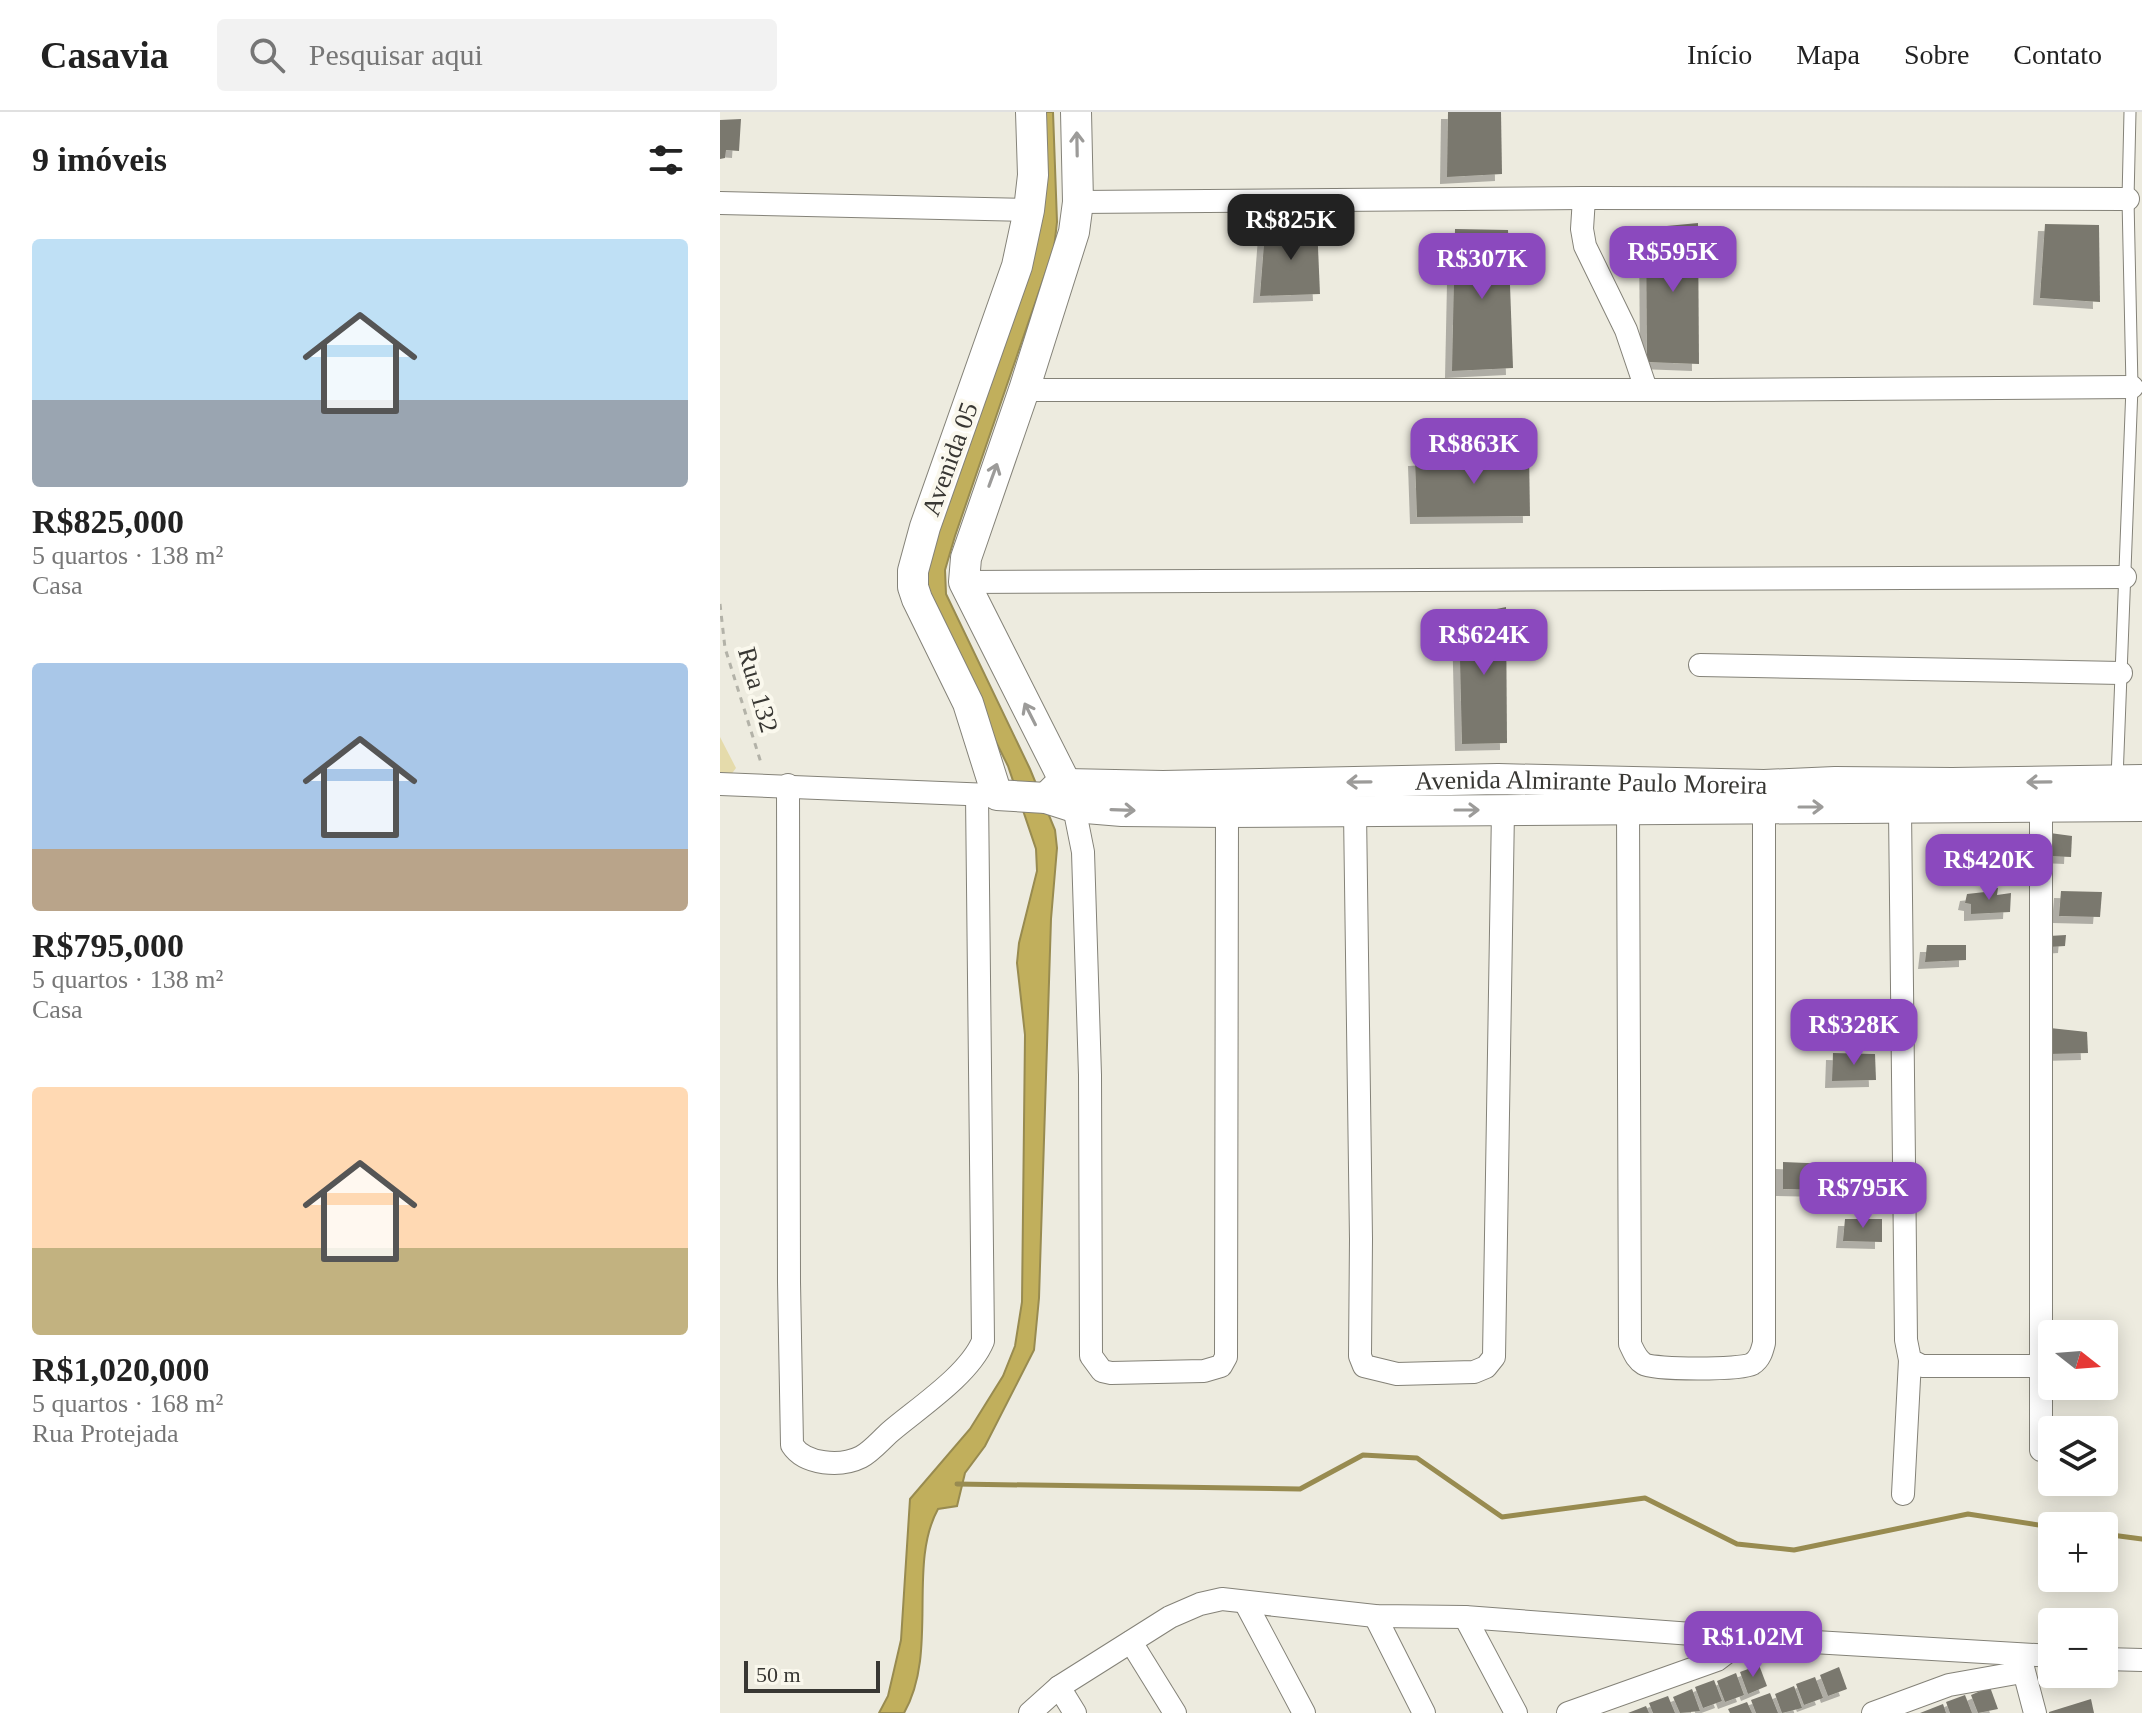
<!DOCTYPE html>
<html lang="pt">
<meta charset="utf-8">
<style>
body{margin:0;font-family:"Times New Roman",serif;background:#f2f2f2;color:#222;height:100vh;display:flex;flex-direction:column;font-size:30px;white-space:nowrap}
*{box-sizing:border-box;margin:0}
p{font-size:26px;color:#767676}
.icon{flex:none;width:44px;height:44px;fill:none;stroke:currentColor;stroke-width:2;stroke-linecap:round;stroke-linejoin:round}
.map{position:relative;flex:1;overflow:hidden}
.sheet{display:flex;flex-direction:column;background:#fff;width:720px}
.sheet>*{flex:none}
.needle{width:52px;rotate:107deg}
.controls{position:absolute;left:1318px;top:1208px;display:grid;gap:16px}
.controls a{display:grid;place-items:center;width:80px;height:80px;border-radius:8px;background:#fff;box-shadow:0 4px 20px #0003;font-size:40px}
.scale{position:absolute;left:24px;bottom:20px;width:136px;box-sizing:border-box;padding-left:8px;border:4px solid #383733;border-top:0;font-size:22px;line-height:28px;white-space:nowrap;color:#383733;-webkit-text-stroke:6px #faf8ed;paint-order:stroke}
.price{position:absolute;translate:-50% -68px;padding:0 18px;border-radius:16px;background:#8b49be;color:#fff;font-size:26px;line-height:52px;filter:drop-shadow(0 2px 4px #0008)}
.price::after{content:'';position:absolute;left:50%;top:48px;width:24px;height:18px;margin-left:-12px;background:inherit;clip-path:polygon(0 0,100% 0,50% 100%)}
.price.on{background:#222;color:#fff}
ul{padding:0;list-style:none}
li{display:grid;align-content:center;gap:16px;height:424px;padding:0 32px}
li span{display:grid;place-items:center;height:248px;border-radius:8px;color:#555}
li>.icon{margin-inline-start:auto}
span .icon{width:144px;height:144px;fill:#fffc;stroke-width:1}
li b{font-size:34px}
h2{display:flex;justify-content:space-between;align-items:center;height:96px;padding:0 32px;font-size:34px}
header{display:flex;align-items:center;gap:48px;box-sizing:border-box;height:112px;padding:0 40px;background:#fff;border-bottom:2px solid #e0e0e0}
header strong{font-size:38px}
nav{display:flex;gap:44px;margin-inline-start:auto;font-size:28px}
.search{width:560px;height:72px;background:#f2f2f2;display:flex;align-items:center;gap:20px;box-sizing:border-box;padding:0 28px;border-radius:8px;color:#767676;font-size:30px}
main{display:flex;flex:1;min-height:0}
.map>svg:first-child{display:block}
.green{fill:#e5dbab}
.water{fill:#c1af5c;stroke:#988b50;stroke-width:2}
.lines{fill:none;stroke-linecap:round;stroke-linejoin:round}
.stream{stroke:#988b50;stroke-width:5}
.building{fill:#7a786e;filter:url(#shadow)}
.service-casing{stroke:#848278;stroke-width:13}
.minor-casing{stroke:#848278;stroke-width:24}
.secondary-casing{stroke:#848278;stroke-width:32}
.path{stroke:#b3b2a8;stroke-width:3;stroke-dasharray:6 6;stroke-linecap:butt}
.service{stroke:#fff;stroke-width:11}
.minor{stroke:#fff;stroke-width:22}
.secondary{stroke:#fff;stroke-width:30}
.oneway{stroke:#9c9b99}
.labels{text-anchor:middle;dominant-baseline:central;stroke-width:8;stroke-linejoin:round;paint-order:stroke}
.street-label{font-size:26px;fill:#383733;stroke:#faf8ed}
</style>
<header>
<strong>Casavia</strong>
<div class="search"><svg class="icon" aria-label="search" viewBox="0 0 24 24"><circle cx="10" cy="10" r="6"/><path d="M15 15l6 6"/></svg>Pesquisar aqui</div>
<nav><a>Início</a><a>Mapa</a><a>Sobre</a><a>Contato</a></nav>
</header>
<main>
<section class="sheet">
<h2>9 imóveis<svg class="icon" aria-label="filters" viewBox="0 0 24 24"><path d="M4 7h16M4 17h16"/><circle cx="9" cy="7" r="2"/><circle cx="15" cy="17" r="2"/></svg></h2>
<ul>
<li><span style="background:linear-gradient(#bfe0f5 65%,#9aa5b1 0)"><svg class="icon" aria-label="home" viewBox="0 0 24 24"><path d="M3 11l9-7 9 7M6 9v11h12V9"/></svg></span><div><b>R$825,000</b><p>5 quartos · 138 m²</p><p>Casa</p></div></li>
<li><span style="background:linear-gradient(#a9c7e8 75%,#b9a48a 0)"><svg class="icon" aria-label="home" viewBox="0 0 24 24"><path d="M3 11l9-7 9 7M6 9v11h12V9"/></svg></span><div><b>R$795,000</b><p>5 quartos · 138 m²</p><p>Casa</p></div></li>
<li><span style="background:linear-gradient(#ffd9b3 65%,#c2b280 0)"><svg class="icon" aria-label="home" viewBox="0 0 24 24"><path d="M3 11l9-7 9 7M6 9v11h12V9"/></svg></span><div><b>R$1,020,000</b><p>5 quartos · 168 m²</p><p>Rua Protejada</p></div></li>
</ul>
</section>
<div class="map">
<svg width="1422" height="1601" viewBox="0 0 1422 1601">
<defs>
<filter id="shadow"><feDropShadow dx="-7" dy="7" stdDeviation="0" flood-color="#0004"/></filter>
</defs>
<rect width="100%" height="100%" fill="#edebdf"/>
<path class="green" d="M0 625 16 656 10 664H0Z"/>
<path class="water" d="M318 0H333L337 110 334 136 235 424 225 458 226 482 310 657 335 718 337 736 331 807 319 1186 314 1238 265 1334 245 1361 237 1394 218 1397C187 1453 219 1540 184 1601H159L168 1584 181 1528 190 1387 250 1317 283 1264 295 1234 302 1190 305 923 297 851 299 831 317 759 316 737 288 654 211 499 204 460 287 221Z"/>
<g class="lines">
<g class="stream">
<path d="M237 1372 580 1377 643 1343 697 1346 782 1405 925 1386 1017 1432 1074 1438 1248 1402 1332 1415"/>
<path d="M1384 1422 1422 1427"/>
</g>
</g>
<g class="building">
<path d="M728 0H781L782 62 727 65Z"/>
<path d="M21 7 19 39 6 38 5 46 0 47V8Z"/>
<path d="M978 111 979 252 927 250 926 116Z"/>
<path d="M597 112 600 182 540 184 545 119Z"/>
<path d="M1325 112 1379 113 1380 190 1320 186Z"/>
<path d="M735 117 788 118 793 256 732 259Z"/>
<path d="M809 341 810 404 697 405 695 347Z"/>
<path d="M786 495 787 631 742 632 739 505Z"/>
<path d="M1330 721 1352 724 1351 745 1329 744Z"/>
<path d="M1267 776H1278L1277 783 1291 781 1290 800 1251 802V792L1245 791 1247 782 1265 780Z"/>
<path d="M1341 779 1382 780 1380 805 1339 804Z"/>
<path d="M1346 823 1345 834 1329 835V824Z"/>
<path d="M1207 833H1246V848L1205 850Z"/>
<path d="M1330 916 1367 920 1368 941 1329 942Z"/>
<path d="M1113 941 1155 942 1156 968 1112 969Z"/>
<path d="M1063 1050 1111 1052 1110 1078 1063 1077Z"/>
<path d="M1125 1107H1162V1130L1123 1129Z"/>
<path d="M1039 1553 1047 1574 1028 1582 1020 1560Z"/>
<path d="M1119 1555 1127 1577 1108 1584 1100 1563Z"/>
<path d="M1016 1561 1024 1583 1005 1590 997 1569Z"/>
<path d="M1095 1565 1103 1586 1084 1593 1076 1572Z"/>
<path d="M994 1568 1002 1589 983 1596 975 1575Z"/>
<path d="M1074 1574 1082 1596 1062 1601 1055 1582Z"/>
<path d="M1270 1575 1278 1597 1258 1601 1251 1583Z"/>
<path d="M972 1577 980 1599 960 1601 953 1585Z"/>
<path d="M1050 1581 1058 1601H1036L1031 1588Z"/>
<path d="M1245 1583 1252 1601H1230L1226 1590Z"/>
<path d="M948 1584 955 1601H933L929 1591Z"/>
<path d="M1371 1587 1374 1601H1329V1600Z"/>
<path d="M1027 1590 1032 1601H1010L1008 1597Z"/>
<path d="M1223 1592 1226 1601H1200Z"/>
<path d="M926 1594 929 1601H908Z"/>
</g>
<g class="lines">
<defs>
<path id="service" d="M1397 667 1412 275 1408 87 1410 0"/>
<g id="minor">
<path d="M864 86 862 117 865 134 906 218 926 277"/>
<path d="M358 90 864 86 1408 87"/>
<path d="M0 91 309 98"/>
<path d="M304 278H990L1412 275"/>
<path d="M244 470 1405 465"/>
<path d="M980 553 1401 561"/>
<path d="M0 672 271 683"/>
<path d="M68 673 69 1170 72 1333C85 1353 121 1355 141 1345 151 1340 161 1328 170 1320 198 1296 249 1263 263 1229L257 683"/>
<path d="M354 695 363 740 370 963 371 1244 382 1259 391 1261 484 1259 501 1254 506 1245 507 700"/>
<path d="M1321 695V1338"/>
<path d="M908 696 910 1232C914 1240 916 1247 924 1252 934 1258 1021 1258 1032 1252 1040 1247 1042 1239 1044 1231V696"/>
<path d="M1180 698 1186 1228 1190 1248 1202 1254H1323"/>
<path d="M635 700 641 1127 640 1244 644 1254 677 1262 754 1260 766 1255 774 1245 783 698"/>
<path d="M1183 1382 1190 1248"/>
<path d="M525 1490 584 1601"/>
<path d="M655 1504 704 1601"/>
<path d="M745 1505 796 1601"/>
<path d="M411 1530 455 1601"/>
<path d="M1384 1547 1422 1548"/>
<path d="M1301 1548 1315 1601"/>
<path d="M339 1575 355 1601"/>
<path d="M310 1601 339 1575 450 1505 480 1492 502 1487 655 1504 745 1505 1026 1526 1332 1544"/>
<path d="M848 1601 997 1548 1026 1526"/>
<path d="M1153 1601 1229 1573 1302 1560"/>
</g>
<g id="secondary">
<path d="M311 0 313 63 309 98 297 154 205 415 193 459V475L197 487 248 591 277 683 326 686 354 695 402 699 507 700 1422 694"/>
<path id="s1" d="M326 686 336 676 346 672 443 674 778 667 1044 673 1115 670 1232 671 1422 668"/>
<path d="M353 690 346 672 244 470 246 446 304 278 354 120 358 90 356 0"/>
</g>
</defs>
<use href="#service" class="service-casing"/>
<use href="#minor" class="minor-casing"/>
<use href="#secondary" class="secondary-casing"/>
<path class="path" d="M0 492 5 536 42 654"/>
<use href="#service" class="service"/>
<use href="#minor" class="minor"/>
<use href="#secondary" class="secondary"/>
</g>
<defs><path id="oneway-shaft" d="M-6 0H5M1.5-3L5.5 0L1.5 3" fill="none" stroke-width="1.6" stroke-linecap="round" stroke-linejoin="round" transform="scale(2)"/></defs>
<g class="oneway">
<use href="#oneway-shaft" transform="translate(357 32) rotate(-91)"/>
<use href="#oneway-shaft" transform="translate(273 363) rotate(-70)"/>
<use href="#oneway-shaft" transform="translate(310 602) rotate(-117)"/>
<use href="#oneway-shaft" transform="translate(639 670) rotate(179)"/>
<use href="#oneway-shaft" transform="translate(1319 670) rotate(179)"/>
<use href="#oneway-shaft" transform="translate(1091 695)"/>
<use href="#oneway-shaft" transform="translate(403 698) rotate(2)"/>
<use href="#oneway-shaft" transform="translate(747 698)"/>
</g>
<g class="labels">
<g class="street-label">
<text transform="translate(230 347) rotate(-70)">Avenida 05</text>
<text transform="translate(38 578) rotate(74)">Rua 132</text>
<text stroke="none"><textPath href="#s1" startOffset="550">Avenida Almirante Paulo Moreira</textPath></text>
</g>
</g>
</svg>
<div class="controls">
<a><svg class="needle" viewBox="-14 -14 28 28"><path d="M0-13l5 13h-10z" fill="#e53935"/><path d="M0 13l5-13h-10z" fill="#767676"/></svg></a>
<a><svg class="icon" aria-label="layers" viewBox="0 0 24 24"><path d="M12 4l9 5-9 5-9-5zM3 14l9 5 9-5"/></svg></a>
<a>+</a>
<a>−</a>
</div>
<div class="scale">50 m</div>
<b class="price on" style="left:571px;top:150px">R$825K</b>
<b class="price" style="left:953px;top:182px">R$595K</b>
<b class="price" style="left:762px;top:189px">R$307K</b>
<b class="price" style="left:754px;top:374px">R$863K</b>
<b class="price" style="left:764px;top:565px">R$624K</b>
<b class="price" style="left:1269px;top:790px">R$420K</b>
<b class="price" style="left:1134px;top:955px">R$328K</b>
<b class="price" style="left:1143px;top:1118px">R$795K</b>
<b class="price" style="left:1033px;top:1567px">R$1.02M</b>
</div>
</main>
